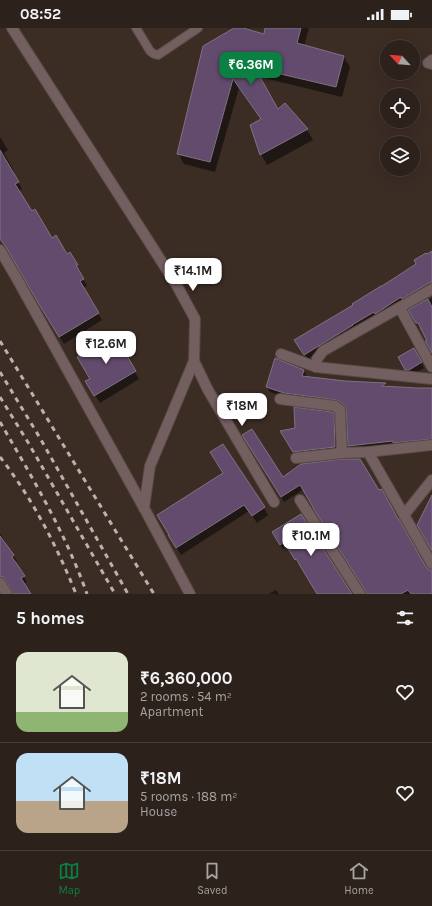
<!DOCTYPE html>
<meta charset="utf-8">
<style>
body{margin:0;font-family:Karla,sans-serif;background:#382e28;color:#f1f3f6;height:100vh;display:flex;flex-direction:column;font-size:15px;white-space:nowrap}
*{box-sizing:border-box;margin:0}
p{font-size:13px;color:#a6a3a3}
.icon{flex:none;width:22px;height:22px;fill:none;stroke:currentColor;stroke-width:2;stroke-linecap:round;stroke-linejoin:round}
.map{position:relative;height:566px;overflow:hidden}
.details{display:flex;flex-direction:column;background:#2c211b;flex:1}
.details>*{flex:none}
.needle{width:26px;rotate:296deg}
.controls{position:absolute;left:380px;top:12px;display:grid;gap:8px}
.controls a{display:grid;place-items:center;width:40px;height:40px;border-radius:50%;background:#2c211b;box-shadow:0 4px 16px #0002,0 0 0 1px #483e3a;font-size:20px}
.price{position:absolute;translate:-50% -34px;padding:0 9px;border-radius:8px;background:#fff;color:#222;font-size:13px;line-height:26px;filter:drop-shadow(0 1px 2px #0008)}
.price::after{content:'';position:absolute;left:50%;top:24px;width:12px;height:9px;margin-left:-6px;background:inherit;clip-path:polygon(0 0,100% 0,50% 100%)}
.price.on{background:#0b8043;color:#fff}
ul{padding:0;list-style:none}
li{display:flex;align-items:center;gap:12px;height:100px;padding:0 16px}
li+li{border-top:1px solid #483e3a}
li span{display:grid;place-items:center;flex:none;width:112px;height:80px;border-radius:12px;color:#555}
li>.icon{margin-inline-start:auto}
span .icon{width:48px;height:48px;fill:#fffc;stroke-width:1}
li b{font-size:17px}
h2{display:flex;justify-content:space-between;align-items:center;height:48px;padding:0 16px;font-size:17px}
.status{display:flex;justify-content:space-between;align-items:center;height:28px;padding:0 20px;background:#2c211b;direction:ltr}
.status svg{height:11px;fill:currentColor}
.tabs{display:flex;justify-content:space-around;align-items:center;height:56px;border-top:1px solid #483e3a;background:#2c211b;font-size:11px;color:#a6a3a3}
.tabs a{display:grid;justify-items:center;gap:2px}
.tabs .on{color:#0b8043}
.map>svg:first-child{display:block}
.shadow{fill:#0007}
.building{fill:#624b6c;stroke:#7e7382}
.lines{fill:none;stroke-linecap:round;stroke-linejoin:round}
.service-casing{stroke:#584942;stroke-width:10}
.minor-casing{stroke:#584942;stroke-width:12}
.tertiary-casing{stroke:#584942;stroke-width:12}
.service{stroke:#735e60;stroke-width:8}
.minor{stroke:#735e60;stroke-width:10}
.tertiary{stroke:#735e60;stroke-width:10}
.rail{stroke:#bdb1ab;stroke-width:3;stroke-dasharray:5 5;stroke-linecap:butt}
</style>
<div class="status"><b>08:52</b><svg viewBox="0 0 49 12"><path d="M0 12V9h3v3zM5 12V6h3v6zM10 12V3h3v9zM15 12V0h3v12zM26 1h20v11H26zM47 4h2v5h-2z"/></svg></div>
<div class="map">
<svg width="432" height="566" viewBox="0 0 432 566">
<rect width="100%" height="100%" fill="#3b2c24"/>
<g class="shadow">
<path d="M236 0H239L264 7 266 0H309L304 18 344 29 350 39 342 69 260 49 278 82 285 76 307 102 313 112 267 137 261 126V92L239 60 215 144 184 136 178 125Z"/>
<path d="M0 109 8 122 4 125 14 143 12 144 22 161 18 163 31 185 52 211 67 227 70 225 81 244H79L87 258 83 260 102 292 64 316 10 225 0 210Z"/>
<path d="M432 223V255L427 258 429 262 355 303 308 331 298 317 354 277 417 236 415 232Z"/>
<path d="M432 270V323L421 299 419 300 410 282Z"/>
<path d="M114 308 139 351 100 375 87 354 91 351Z"/>
<path d="M414 321 424 340 412 347H409L399 330Z"/>
<path d="M303 342 307 348 306 349 345 354 385 356 387 359 432 361V416L352 423 349 418 347 382 343 378 288 370 270 364 267 359Z"/>
<path d="M333 386 335 390 337 422 296 427 282 404 296 401Z"/>
<path d="M244 407 282 450 301 437 426 540 432 544V566H367L304 461 284 474Z"/>
<path d="M224 445 264 480 268 487 257 495 249 483 181 527 169 508Z"/>
<path d="M273 505 351 566H319L299 535 298 536 288 519 283 521Z"/>
<path d="M0 506 6 515 5 516 17 533 15 535 27 554 24 556 30 566H14L7 555 3 554 0 555Z"/>
<path d="M276 562 279 566H269Z"/>
</g>
<g class="building">
<path d="M234 0H243L264 6 265 0H301L297 15 344 28 336 59 255 40 278 81 285 75 308 101 260 127 250 97 261 91 233 51 210 134 177 126 203 18Z"/>
<path d="M0 122 19 154 15 156 32 183 35 181 52 210 56 207 67 226 70 224 78 237H76L84 251 80 253 99 285 59 309 40 278 6 219 0 211Z"/>
<path d="M432 223V255H429L402 271 401 269 375 286 374 284 352 297H353L304 327 294 312 353 277 352 276 381 258H382L396 249 416 236 414 232 426 225 427 226Z"/>
<path d="M428 271 432 279V325L425 313H427L418 295H416L408 282Z"/>
<path d="M114 306 136 343 94 368 85 353 90 351 77 329Z"/>
<path d="M414 320 422 334 409 342H405L398 329Z"/>
<path d="M275 330 304 342 302 348 345 353 386 355 382 358 417 360H432V411L393 415V413L348 418 346 381 344 377 339 373 336 372 284 365 266 359Z"/>
<path d="M294 379 332 384 334 385 335 419 293 424 280 403 295 400Z"/>
<path d="M252 401 283 449 301 436 342 431H360L379 462 382 461 398 491H399L426 539 429 542H432V566H411L408 562 401 566H366L365 562 313 480V479L300 457 281 469 242 407Z"/>
<path d="M223 416 265 479 252 488 244 477 176 520 168 507H169L157 487 223 445 210 424Z"/>
<path d="M432 467V523L417 497Z"/>
<path d="M301 486 352 566H317L296 531 295 532 284 514 280 517 272 504Z"/>
<path d="M0 508 14 527 12 529 25 548 21 550 31 566H13L12 563 5 552 3 549H0Z"/>
</g>
<g class="lines">
<defs>
<path id="service" d="M136 0 150 23 154 26 158 27 198 0"/>
<g id="minor">
<path d="M432 32 428 35 432 36"/>
<path d="M0 222 16 249 144 480"/>
<path d="M400 280 432 339"/>
<path d="M281 326 316 339 432 351"/>
<path d="M194 333 208 362 274 474"/>
<path d="M316 339 317 331 323 323 432 261"/>
<path d="M280 371 335 378 340 382 342 425"/>
<path d="M368 424 432 536"/>
<path d="M296 430 342 425 368 424 432 417"/>
<path d="M300 472 360 566"/>
<path d="M404 487 432 452"/>
<path d="M0 555 7 566"/>
</g>
<path id="tertiary" d="M12 0 176 256 195 291 194 333 150 438 144 480 190 566"/>
</defs>
<use href="#service" class="service-casing"/>
<use href="#minor" class="minor-casing"/>
<use href="#tertiary" class="tertiary-casing"/>
<use href="#service" class="service"/>
<use href="#minor" class="minor"/>
<use href="#tertiary" class="tertiary"/>
<g class="rail">
<path d="M0 313 154 566"/>
<path d="M0 344 40 410 128 566"/>
<path d="M0 369 29 416 115 566"/>
<path d="M0 394C32 449 66 506 87 566"/>
<path d="M0 429C32 470 57 518 76 566"/>
</g>
</g>
</svg>
<div class="controls">
<a><svg class="needle" viewBox="-14 -14 28 28"><path d="M0-13l5 13h-10z" fill="#e53935"/><path d="M0 13l5-13h-10z" fill="#a6a3a3"/></svg></a>
<a><svg class="icon" aria-label="locate" viewBox="0 0 24 24"><circle cx="12" cy="12" r="6"/><path d="M12 2v4M12 18v4M2 12h4M18 12h4"/></svg></a>
<a><svg class="icon" aria-label="layers" viewBox="0 0 24 24"><path d="M12 4l9 5-9 5-9-5zM3 14l9 5 9-5"/></svg></a>
</div>
<b class="price on" style="left:251px;top:58px">₹6.36M</b>
<b class="price" style="left:193px;top:264px">₹14.1M</b>
<b class="price" style="left:106px;top:337px">₹12.6M</b>
<b class="price" style="left:242px;top:399px">₹18M</b>
<b class="price" style="left:311px;top:529px">₹10.1M</b>
</div>
<section class="details">
<h2>5 homes<svg class="icon" aria-label="filters" viewBox="0 0 24 24"><path d="M4 7h16M4 17h16"/><circle cx="9" cy="7" r="2"/><circle cx="15" cy="17" r="2"/></svg></h2>
<ul>
<li><span style="background:linear-gradient(#dfe7d0 75%,#8fb573 0)"><svg class="icon" aria-label="home" viewBox="0 0 24 24"><path d="M3 11l9-7 9 7M6 9v11h12V9"/></svg></span><div><b>₹6,360,000</b><p>2 rooms · 54 m²</p><p>Apartment</p></div><svg class="icon" aria-label="heart" viewBox="0 0 24 24"><path d="M12 20l-8-8c-3-5 5-10 8-4 3-6 11-1 8 4z"/></svg></li>
<li><span style="background:linear-gradient(#bfe0f5 60%,#b9a48a 0)"><svg class="icon" aria-label="home" viewBox="0 0 24 24"><path d="M3 11l9-7 9 7M6 9v11h12V9"/></svg></span><div><b>₹18M</b><p>5 rooms · 188 m²</p><p>House</p></div><svg class="icon" aria-label="heart" viewBox="0 0 24 24"><path d="M12 20l-8-8c-3-5 5-10 8-4 3-6 11-1 8 4z"/></svg></li>
</ul>
</section>
<nav class="tabs">
<a class="on"><svg class="icon" aria-label="map" viewBox="0 0 24 24"><path d="M3 6l6-2 6 2 6-2v14l-6 2-6-2-6 2zM9 4v14M15 6v14"/></svg>Map</a>
<a><svg class="icon" aria-label="saved" viewBox="0 0 24 24"><path d="M7 4h10v16l-5-4-5 4z"/></svg>Saved</a>
<a><svg class="icon" aria-label="home" viewBox="0 0 24 24"><path d="M3 11l9-7 9 7M6 9v11h12V9"/></svg>Home</a>
</nav>
